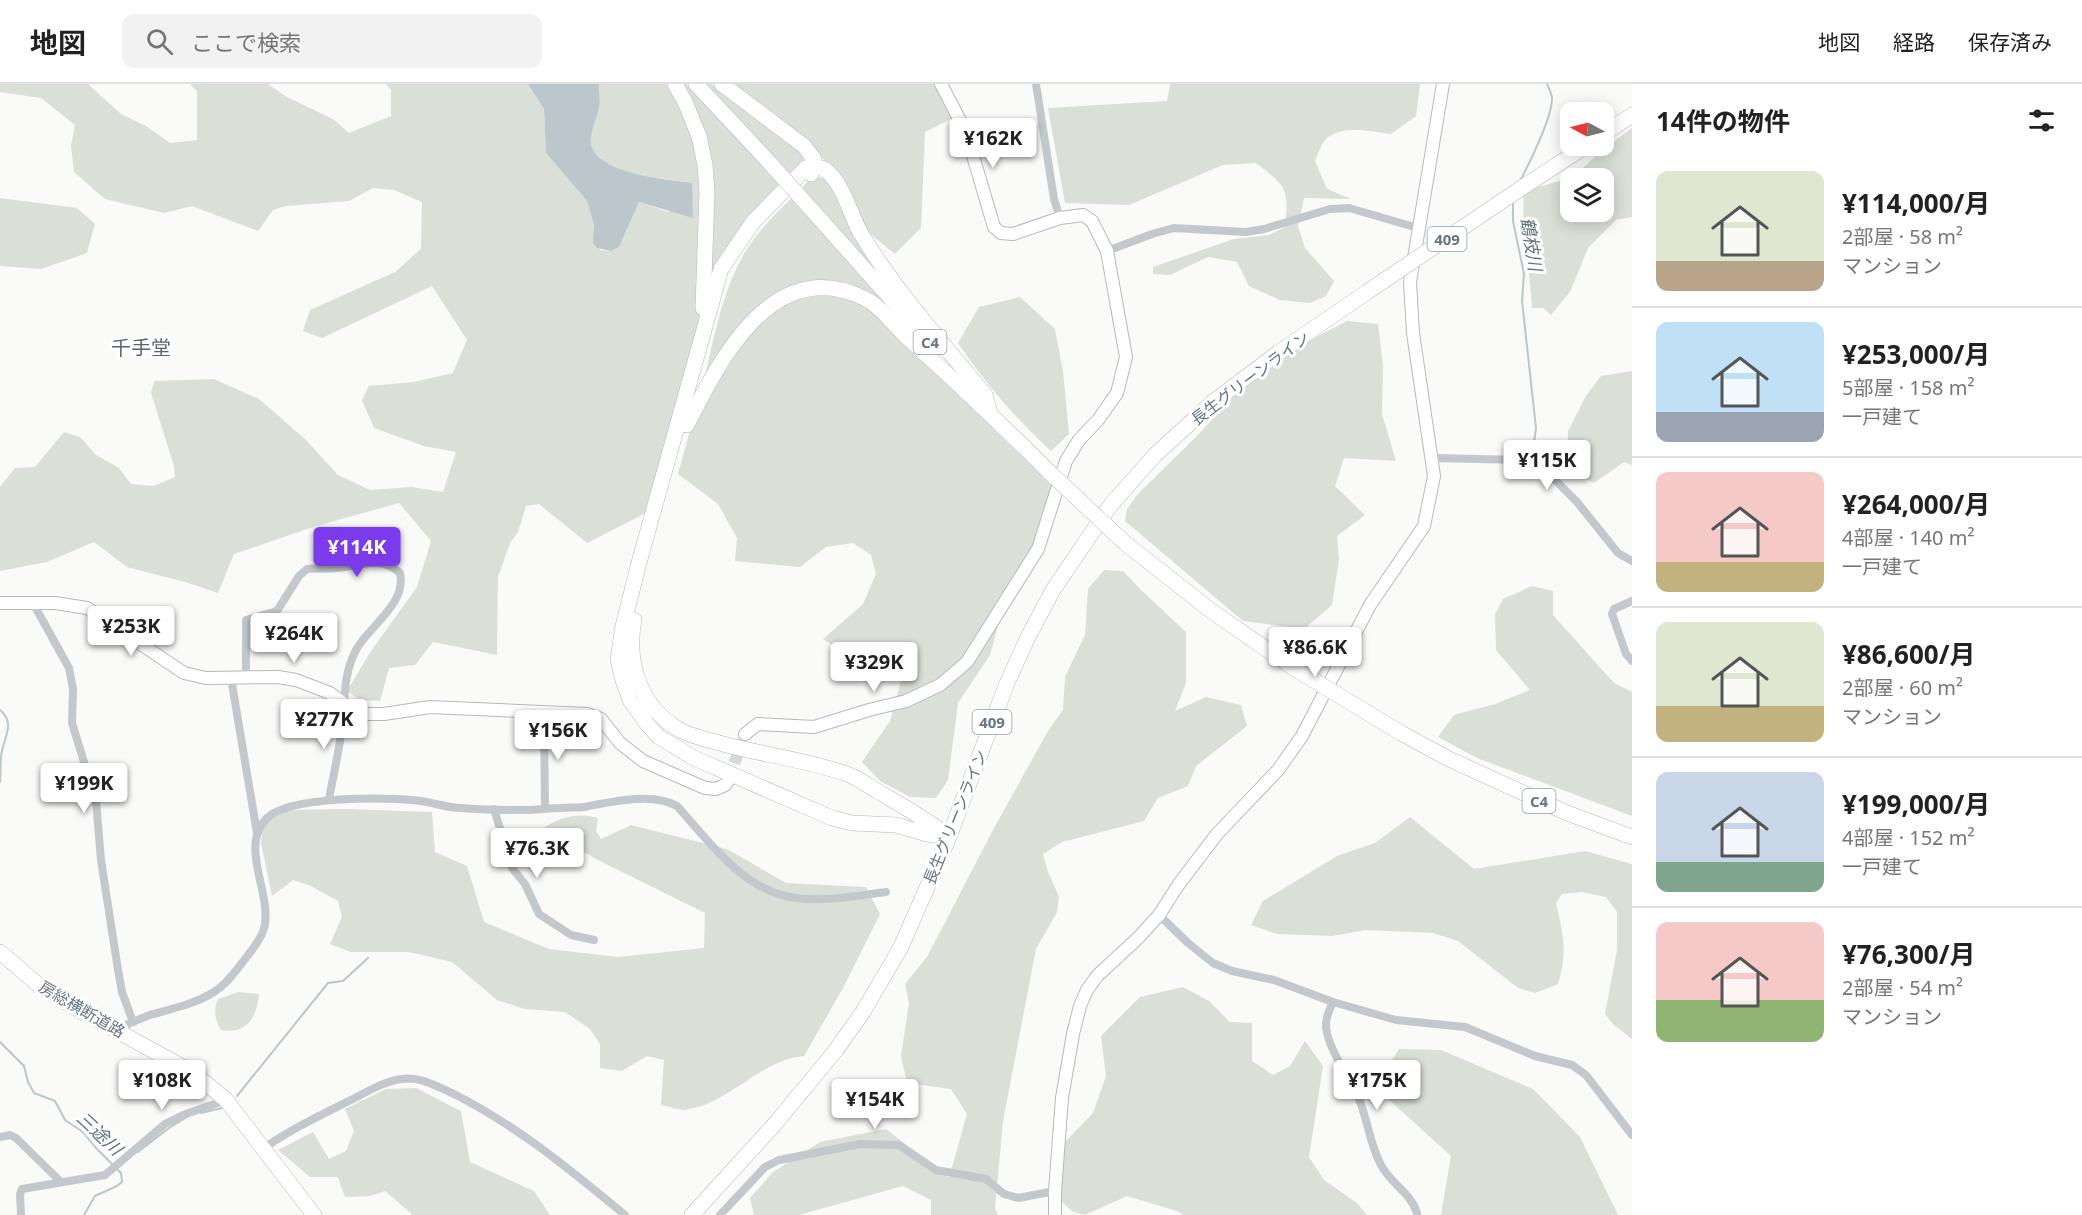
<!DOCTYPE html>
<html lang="ja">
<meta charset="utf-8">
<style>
body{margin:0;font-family:"Noto Sans","Noto Sans JP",sans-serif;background:#f2f2f2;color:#222;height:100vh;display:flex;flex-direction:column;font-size:22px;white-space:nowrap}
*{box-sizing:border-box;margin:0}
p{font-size:20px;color:#767676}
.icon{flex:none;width:33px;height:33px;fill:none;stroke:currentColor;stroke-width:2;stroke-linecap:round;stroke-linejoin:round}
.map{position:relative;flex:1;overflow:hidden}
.details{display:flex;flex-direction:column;background:#fff;width:450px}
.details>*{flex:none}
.needle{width:39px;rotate:277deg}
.controls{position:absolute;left:1560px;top:18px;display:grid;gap:12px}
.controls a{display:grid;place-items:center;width:54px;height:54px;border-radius:12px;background:#fff;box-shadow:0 3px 15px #0003;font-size:30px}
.price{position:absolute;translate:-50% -51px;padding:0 14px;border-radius:6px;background:#fff;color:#222;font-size:20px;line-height:39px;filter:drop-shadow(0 2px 3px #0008)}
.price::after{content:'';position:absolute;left:50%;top:36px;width:18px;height:14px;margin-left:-9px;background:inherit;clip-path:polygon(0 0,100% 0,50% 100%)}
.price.current{background:#7c3aed;color:#fff}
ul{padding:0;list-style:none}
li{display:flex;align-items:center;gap:18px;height:150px;padding:0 24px}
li+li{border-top:2px solid #e0e0e0}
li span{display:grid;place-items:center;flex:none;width:168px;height:120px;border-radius:12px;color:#555}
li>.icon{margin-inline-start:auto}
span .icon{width:72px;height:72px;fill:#fffc;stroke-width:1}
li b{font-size:26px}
h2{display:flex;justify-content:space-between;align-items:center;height:72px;padding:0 24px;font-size:26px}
header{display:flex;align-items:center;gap:36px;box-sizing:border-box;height:84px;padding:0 30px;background:#fff;border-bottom:2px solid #e0e0e0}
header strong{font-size:28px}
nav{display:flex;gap:33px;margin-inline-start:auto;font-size:21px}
.search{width:420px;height:54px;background:#f2f2f2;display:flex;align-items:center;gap:15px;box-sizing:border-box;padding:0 21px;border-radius:12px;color:#767676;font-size:22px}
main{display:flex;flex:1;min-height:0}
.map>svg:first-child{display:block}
.green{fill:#dadfd7;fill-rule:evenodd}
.water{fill:#bbc7cb}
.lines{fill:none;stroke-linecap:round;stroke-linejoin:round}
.stream{stroke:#bbc7cb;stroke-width:2}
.secondary-tunnel{stroke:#d5d9db;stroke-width:12;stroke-dasharray:12 6;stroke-linecap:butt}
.secondary-casing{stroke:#b3babf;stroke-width:14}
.highway-casing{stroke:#b4b9bd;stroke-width:16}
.street{stroke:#c3c8cc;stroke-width:8}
.secondary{stroke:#fff;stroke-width:12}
.highway{stroke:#fff;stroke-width:15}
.highway-bridge-casing{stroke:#b4b9bd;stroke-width:16;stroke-linecap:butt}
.highway-bridge{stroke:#fff;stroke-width:15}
.labels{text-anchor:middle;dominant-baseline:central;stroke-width:6;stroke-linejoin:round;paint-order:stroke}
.shield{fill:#fff;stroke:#939fa8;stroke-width:1.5}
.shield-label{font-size:15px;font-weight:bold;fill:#657683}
.street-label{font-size:16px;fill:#657683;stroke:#fff}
.water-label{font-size:18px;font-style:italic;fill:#60757c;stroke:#fff}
.quarter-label{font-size:20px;fill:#57646e;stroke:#fff}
</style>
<header>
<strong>地図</strong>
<div class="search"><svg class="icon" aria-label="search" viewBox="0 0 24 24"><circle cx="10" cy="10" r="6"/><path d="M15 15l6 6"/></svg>ここで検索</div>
<nav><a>地図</a><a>経路</a><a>保存済み</a></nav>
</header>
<main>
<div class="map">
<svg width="1632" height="1131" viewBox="0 0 1632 1131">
<rect width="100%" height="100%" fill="#fafaf8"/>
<g class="green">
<path d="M0 0H88L121 30 146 42 170 59 197 56V7L190 0H268L287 13 333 35 349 49 391 32V6L386 0H528L544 25 546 69 587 117 594 141 595 152 600 166 611 167 619 163 639 118 669 128 692 99C666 94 597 91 591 60 588 47 596 31 599 19 600 12 598 6 599 0H670L695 55 702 96 699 244 646 429 587 459 539 420 526 422 518 448 510 459 498 493 497 571 433 558 415 581 389 584 380 617 360 616 347 607 369 570 417 503 431 457 399 419 313 443 234 470 218 509 185 498 127 483 94 458 47 478 0 487V403L15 384 35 383 64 348 80 353 96 371 119 384 131 400 154 402 175 393 174 382 151 309 154 297 214 295 259 315 305 355 338 391 370 406 411 403 443 408 456 368 424 362 374 344 362 316 369 302 414 298 453 289 467 256 432 202 322 254 303 247 310 226 395 188 421 165 422 118 394 106 373 104 349 117 286 122 273 126 258 147 192 122 164 129 105 115 74 88 71 62 75 41 41 14 0 8Z"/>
<path d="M679 0H687L729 42 782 101 710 211 711 122Z"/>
<path d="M704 0H712L804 69 802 83 791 93Z"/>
<path d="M726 0H937L955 33 925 48 921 144 895 170 863 144 827 79 809 61Z"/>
<path d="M1170 0H1420L1416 32 1391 50C1371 48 1343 40 1326 55 1321 60 1318 70 1315 77L1327 105 1351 115 1304 114 1298 142 1305 164 1334 197 1326 212 1310 219 1280 216 1249 202 1237 178 1208 173 1170 191 1153 190V183L1234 155 1269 151 1285 143C1289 104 1287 103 1256 79L1223 81 1129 121 1065 119 1048 24 1167 17Z"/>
<path d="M1632 44V133L1616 136 1588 164 1570 208 1551 231 1543 224H1532C1530 184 1521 148 1524 107L1573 93 1600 68ZM1570 94H1604V128H1570Z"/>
<path d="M817 93 824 94 831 98 946 269 801 105 810 95Z"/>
<path d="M793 113 907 245 879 220 795 204 703 301C714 255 722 205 747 165 760 145 776 129 793 113Z"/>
<path d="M0 114 77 124 95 140 87 169 41 185 0 182Z"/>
<path d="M832 208 872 226 1054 404 1037 458 1007 510 990 571 958 619 948 696 936 714 910 713 880 697 862 678 890 637 905 582 900 563 834 562 823 555 863 520 876 490 871 471 853 459 826 463 800 483 735 477 737 454 718 420 678 390 689 350 703 317 761 234 792 213Z"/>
<path d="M1020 213 1055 245 1063 287 1069 350 1051 367C1015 334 985 299 958 259L979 223Z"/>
<path d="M1347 237 1378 240 1383 282 1382 330 1396 377 1344 374 1335 402 1365 431 1337 452 1339 475 1332 521 1304 545 1243 537 1125 437 1127 425 1138 410 1196 353 1234 312 1297 263Z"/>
<path d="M1632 287V381L1624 378 1594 399 1575 390 1567 379 1568 347 1586 312 1601 292Z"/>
<path d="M1104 486 1123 487 1141 506 1186 548V599L1175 627 1206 613 1241 621 1247 642 1196 682 1188 702 1158 714 1144 737 1062 758 1043 770 1047 785 1059 813 1057 828 1036 865 1003 1037 995 1124 998 1131H931V1116L903 1102 799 1131H754L750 1114 773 1088 820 1058 886 1045 949 1094 967 1030 951 1005 907 999 901 972 909 919 905 900 927 873 994 744 1048 647 1063 626 1065 593 1085 551 1088 505Z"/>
<path d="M1532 502 1553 507V531L1614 599 1632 608V732L1477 674 1438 653 1454 631 1495 620 1530 606 1496 566 1495 530 1503 515Z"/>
<path d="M345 725 432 728 435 768 467 782 484 838 549 865 618 873 704 864 705 829 596 775 544 744C558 733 581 728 598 734L596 747 601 755 631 741 727 765 786 799 866 803 880 830 843 904 804 972C759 976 730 1020 684 1026 677 1026 668 1022 661 1021L664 976 647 972 622 987 600 984V960L590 945 565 928 525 925 497 916 452 878 409 868H351L330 860 342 833 338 817 311 802 293 796 272 812 261 759 264 735 290 726Z"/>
<path d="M1410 733 1474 785 1585 767 1632 780V955L1614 941 1605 930 1617 866V828L1606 813 1582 808 1562 810 1556 819C1563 851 1568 867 1558 900L1535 909 1518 904 1458 857 1433 849 1365 846 1332 852 1277 850 1251 841 1263 817 1337 772 1375 759Z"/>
<path d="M1183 903 1209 917 1230 938 1252 939V977L1273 991 1290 982 1305 957 1323 982 1309 1073 1324 1096 1357 1119 1367 1131H1183L1177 1127 1127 1112 1085 1131 1073 1128 1060 1116 1064 1059 1093 1029 1106 992 1101 952 1140 913Z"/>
<path d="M239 908 259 910C257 933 247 951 221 946 215 937 213 925 218 915Z"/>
<path d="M1399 965 1441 966 1533 1005 1580 1053 1618 1131H1441L1451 1072 1387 1014 1386 985Z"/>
<path d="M416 1004 461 1027 470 1078 534 1107 550 1131H411V1129L385 1107 370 1112 345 1113 338 1093H310L278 1066 313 1048 329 1075 346 1067 354 1047 345 1025 386 1005Z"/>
</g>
<path class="water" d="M528 0H599C598 8 601 16 599 23 597 35 589 48 591 60 597 90 666 95 692 99L693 134 639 118 619 163 611 167 597 164 593 159 594 141 587 117 546 69 544 25Z"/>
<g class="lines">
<g class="stream">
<path d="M1520 97C1529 80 1553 32 1552 13 1551 9 1549 4 1547 0"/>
<path d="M1513 117V137L1524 190 1522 217 1536 344 1533 366"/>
<path d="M0 626C17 640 2 656 1 673 0 681 1 689 0 698"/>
<path d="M0 958 24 982 28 998 34 1009 55 1017 65 1036 83 1048 95 1063 121 1089 122 1098 117 1102 95 1112 84 1131"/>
<path d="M237 1012 328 899 343 897 368 874"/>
<path d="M201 1029 222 1024"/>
<path d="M138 1068 169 1044 187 1033"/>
</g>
<path class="secondary-tunnel" d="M728 696 743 656"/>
<defs>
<g id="secondary">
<path d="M0 519H55L87 524 184 589 206 594 278 593 296 596 330 609 343 619"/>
<path d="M343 624 365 630H384L430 623 587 630 601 635 620 659 643 677 705 704 716 705 725 701 728 697"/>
<path d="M745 650 758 640 814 643 869 626 906 617 940 601 967 578 1038 465 1066 377 1079 356 1098 336 1117 309 1126 273 1107 167 1092 137 1083 131 1060 134 1013 150 1001 149 994 143 966 48 941 0"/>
<path d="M1055 1131V1107L1062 1014 1073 950 1080 922 1087 906 1097 892 1138 854 1159 831 1179 800 1217 750 1278 686 1302 652 1370 521 1424 442 1434 392 1413 249 1410 198 1443 0"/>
</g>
<g id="highway">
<path d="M675 0 685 18 699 52 705 81 707 108 703 224"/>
<path d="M696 0 768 77"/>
<path d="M722 0 804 62 814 75 811 90"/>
<path d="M1604 50 1632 31"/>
<path d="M1526 101 1586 62"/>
<path d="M836 153 926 254"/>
<path d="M687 341C720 275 773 170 864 214 882 223 896 244 911 257 950 292 987 327 1024 363"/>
<path d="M1018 357 1046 385"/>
<path d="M1125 459 1210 526 1295 585"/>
<path d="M634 536C626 578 640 624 680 646 693 653 709 656 723 660 764 671 807 676 847 690 858 694 869 702 879 708 903 722 926 735 948 752"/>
<path d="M1449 675 1567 729 1632 753"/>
<path d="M949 753 927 750 896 741 852 739 832 734 694 674 659 653 647 640 630 616 623 596 618 575 623 542 640 475 721 185 753 138 806 84C812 83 819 82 824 85 842 96 850 130 860 148 895 207 942 258 985 311L989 326"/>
<path d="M0 868 41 903 77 925 192 988 226 1016 314 1131"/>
<path d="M692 1131 774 1041 836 966 863 928 901 863 949 753 1007 599 1028 553 1053 506 1110 422 1155 371 1213 318 1278 269 1367 208"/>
</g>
</defs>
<use href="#secondary" class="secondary-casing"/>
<use href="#highway" class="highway-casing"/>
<g class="street">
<path d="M1036 0 1054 115 1060 134"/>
<path d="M1107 167 1152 150 1174 144 1246 148 1264 145 1330 125 1349 124 1418 144"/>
<path d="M1432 374 1523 376 1554 395 1577 418 1618 469 1632 477"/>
<path d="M1632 517 1614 525 1612 530 1626 570 1632 577"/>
<path d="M33 519 69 584 73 605 72 639 96 717 101 776 118 886 122 908 133 938"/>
<path d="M246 593V536L277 527 299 492 307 485C316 484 326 485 336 484 359 482 381 471 400 489 407 520 369 542 356 566 343 590 345 618 342 643 339 668 333 692 329 716"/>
<path d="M231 594 257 749"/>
<path d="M544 628 545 725"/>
<path d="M494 725 512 784 525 800 539 830 571 851 594 856"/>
<path d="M1159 831 1188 859 1213 879 1232 887 1274 896 1333 918 1396 936 1465 943 1535 972 1572 981 1586 991 1632 1051"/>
<path d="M1333 918C1329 926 1325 935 1326 944 1330 970 1350 992 1359 1015 1368 1037 1370 1061 1381 1081 1390 1099 1411 1109 1417 1129"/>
<path d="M117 945C128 940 139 935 150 931 171 925 195 920 214 908 226 901 234 889 242 879 250 868 263 854 265 840 270 806 240 763 266 735 288 711 390 713 421 717 435 719 448 724 461 724 482 726 504 726 525 726 537 726 549 724 561 724 569 723 577 724 584 723 611 718 652 708 677 722 708 756 741 804 790 813 820 819 855 812 886 808"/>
<path d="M0 1053 10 1051 16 1054 61 1098"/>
<path d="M263 1065C291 1045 321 1031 351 1016 367 1008 384 997 402 995 420 992 438 1003 454 1010 519 1043 569 1085 625 1131"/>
<path d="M21 1131 20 1110 22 1105 105 1091 165 1040 183 1031 226 1016"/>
<path d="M720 1131 765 1083 779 1076 860 1060 899 1061 936 1086 986 1095 1004 1110 1018 1114 1055 1107"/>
</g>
<use href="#secondary" class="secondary"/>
<use href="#highway" class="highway"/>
<defs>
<g id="highway-bridge">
<path d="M768 77 836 153"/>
<path d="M1367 208 1526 101"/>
<path d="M1046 385 1125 459"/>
<path d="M1295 585 1401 649 1449 675"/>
</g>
</defs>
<use href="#highway-bridge" class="highway-bridge-casing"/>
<use href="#highway-bridge" class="highway-bridge"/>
</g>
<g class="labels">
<g class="shield">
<rect x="1427.5" y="143" width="39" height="24" rx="4.5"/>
<rect x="913.5" y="246" width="33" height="24" rx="4.5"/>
<rect x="972.5" y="626" width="39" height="24" rx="4.5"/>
<rect x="1522.5" y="705" width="33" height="24" rx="4.5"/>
</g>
<g class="shield-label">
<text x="1447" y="155">409</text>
<text x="930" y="258">C4</text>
<text x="992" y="638">409</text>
<text x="1539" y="717">C4</text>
</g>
<g class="street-label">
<text transform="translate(1250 294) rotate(-37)">長生グリーンライン</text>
<text transform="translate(955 733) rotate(-68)">長生グリーンライン</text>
<text transform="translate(82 925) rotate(30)">房総横断道路</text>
</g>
<g class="water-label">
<text transform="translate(1532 160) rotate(81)">鶴枝川</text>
<text transform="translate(100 1049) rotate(43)">三途川</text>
</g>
<g class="quarter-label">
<text x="141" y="263">千手堂</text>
</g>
</g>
</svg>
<div class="controls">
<a><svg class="needle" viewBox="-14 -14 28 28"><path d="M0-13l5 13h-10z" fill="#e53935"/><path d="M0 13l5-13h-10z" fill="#767676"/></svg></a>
<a><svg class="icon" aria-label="layers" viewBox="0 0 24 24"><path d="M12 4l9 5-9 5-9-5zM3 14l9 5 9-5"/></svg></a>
</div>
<b class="price" style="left:993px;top:85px">¥162K</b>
<b class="price" style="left:1547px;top:407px">¥115K</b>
<b class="price current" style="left:357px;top:494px">¥114K</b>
<b class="price" style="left:131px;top:573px">¥253K</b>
<b class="price" style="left:294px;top:580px">¥264K</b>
<b class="price" style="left:1315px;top:594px">¥86.6K</b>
<b class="price" style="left:874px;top:609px">¥329K</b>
<b class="price" style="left:324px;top:666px">¥277K</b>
<b class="price" style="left:558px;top:677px">¥156K</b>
<b class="price" style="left:84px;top:730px">¥199K</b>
<b class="price" style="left:537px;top:795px">¥76.3K</b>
<b class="price" style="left:162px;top:1027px">¥108K</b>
<b class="price" style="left:1377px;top:1027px">¥175K</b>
<b class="price" style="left:875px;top:1046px">¥154K</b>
</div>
<section class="details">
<h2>14件の物件<svg class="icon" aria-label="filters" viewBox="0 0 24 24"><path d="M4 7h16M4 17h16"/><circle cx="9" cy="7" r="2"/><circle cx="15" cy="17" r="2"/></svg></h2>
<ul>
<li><span style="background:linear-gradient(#dfe7d0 75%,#b9a48a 0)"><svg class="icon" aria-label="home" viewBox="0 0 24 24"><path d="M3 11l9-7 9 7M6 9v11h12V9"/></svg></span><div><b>¥114,000/月</b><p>2部屋 · 58 m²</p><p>マンション</p></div></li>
<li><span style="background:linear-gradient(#bfe0f5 75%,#9aa5b1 0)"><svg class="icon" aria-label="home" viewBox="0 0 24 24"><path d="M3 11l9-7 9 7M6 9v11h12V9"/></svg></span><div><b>¥253,000/月</b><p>5部屋 · 158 m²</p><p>一戸建て</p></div></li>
<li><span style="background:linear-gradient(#f6c9c9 75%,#c2b280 0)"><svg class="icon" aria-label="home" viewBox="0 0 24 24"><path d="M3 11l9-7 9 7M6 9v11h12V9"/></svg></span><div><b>¥264,000/月</b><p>4部屋 · 140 m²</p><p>一戸建て</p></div></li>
<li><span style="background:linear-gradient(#dfe7d0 70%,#c2b280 0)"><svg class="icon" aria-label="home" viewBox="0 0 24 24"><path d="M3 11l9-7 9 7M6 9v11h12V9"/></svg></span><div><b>¥86,600/月</b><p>2部屋 · 60 m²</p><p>マンション</p></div></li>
<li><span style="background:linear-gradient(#c9d6e8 75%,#7fa58c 0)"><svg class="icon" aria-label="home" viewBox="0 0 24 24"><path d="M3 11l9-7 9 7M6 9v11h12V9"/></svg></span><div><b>¥199,000/月</b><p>4部屋 · 152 m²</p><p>一戸建て</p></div></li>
<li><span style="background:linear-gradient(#f6c9c9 65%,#8fb573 0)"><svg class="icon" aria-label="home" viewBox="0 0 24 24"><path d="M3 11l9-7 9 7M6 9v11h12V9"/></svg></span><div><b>¥76,300/月</b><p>2部屋 · 54 m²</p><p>マンション</p></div></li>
</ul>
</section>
</main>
